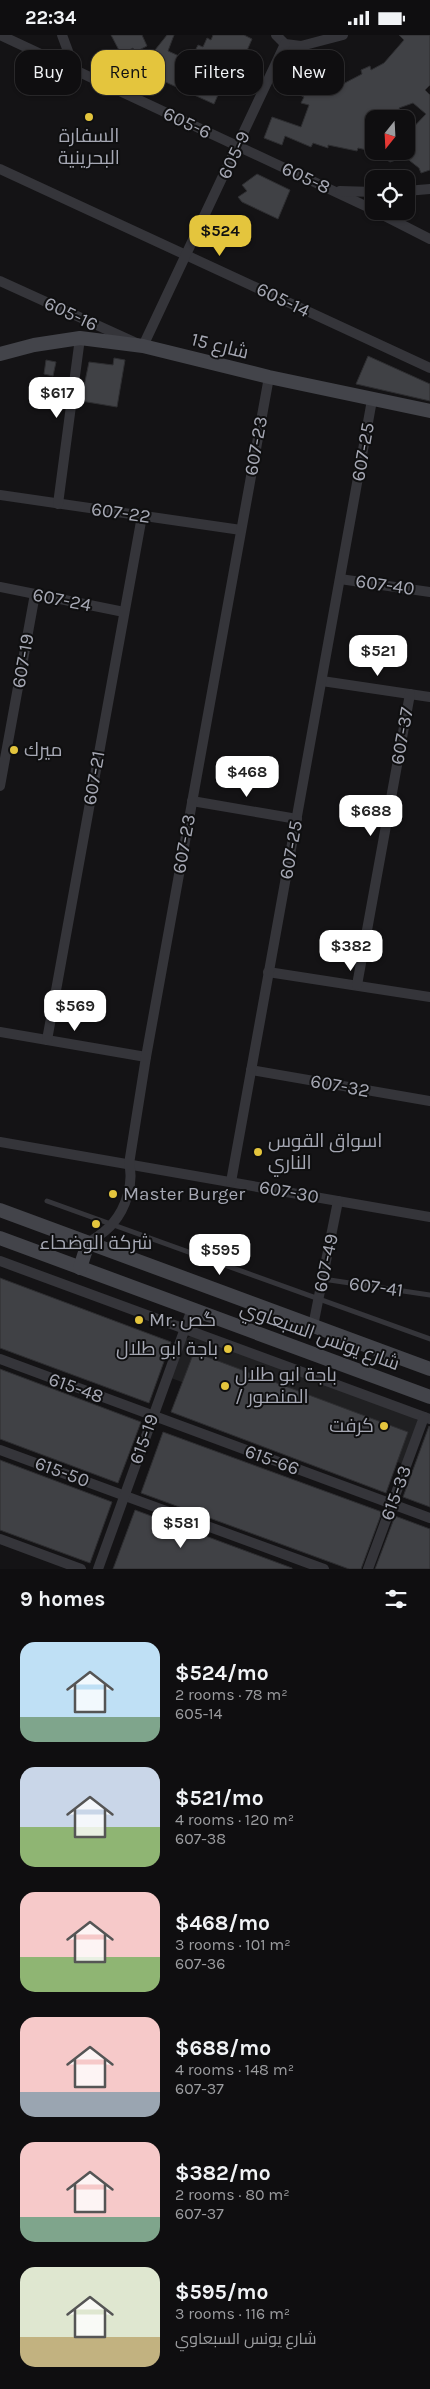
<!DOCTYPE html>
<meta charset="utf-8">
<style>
body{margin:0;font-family:Karla,Cairo,sans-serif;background:#1d1c1e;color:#f1f3f6;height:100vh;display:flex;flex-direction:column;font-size:19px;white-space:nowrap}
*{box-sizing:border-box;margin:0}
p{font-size:16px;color:#9b9c9f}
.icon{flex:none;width:28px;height:28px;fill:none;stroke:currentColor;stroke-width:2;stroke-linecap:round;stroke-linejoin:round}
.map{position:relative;height:1534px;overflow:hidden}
.details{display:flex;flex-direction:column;background:#0f0e10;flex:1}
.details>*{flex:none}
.top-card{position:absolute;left:15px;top:15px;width:400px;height:45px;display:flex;gap:10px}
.needle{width:32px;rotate:198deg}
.tools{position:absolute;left:365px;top:75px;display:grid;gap:10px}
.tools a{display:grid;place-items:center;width:50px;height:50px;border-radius:10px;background:#0f0e10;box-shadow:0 1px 4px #0004,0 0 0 1px #2f2e30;font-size:25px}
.price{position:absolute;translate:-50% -42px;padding:0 11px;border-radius:10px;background:#fff;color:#222;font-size:16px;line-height:32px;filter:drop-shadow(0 1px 2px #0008)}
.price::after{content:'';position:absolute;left:50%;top:30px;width:15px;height:11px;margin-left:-8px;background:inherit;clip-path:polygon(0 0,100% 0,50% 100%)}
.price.active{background:#e4c53d;color:#111}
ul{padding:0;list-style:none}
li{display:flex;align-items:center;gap:15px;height:125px;padding:0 20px}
li span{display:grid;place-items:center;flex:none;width:140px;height:100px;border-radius:15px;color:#555}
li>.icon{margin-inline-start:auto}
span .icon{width:60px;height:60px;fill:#fffc;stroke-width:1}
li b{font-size:21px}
h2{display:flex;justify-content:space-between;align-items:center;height:60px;padding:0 20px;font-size:21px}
.chip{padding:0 18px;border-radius:15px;background:#0f0e10;box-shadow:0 1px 4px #0004,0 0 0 1px #2f2e30;font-size:18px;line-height:45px}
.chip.active{background:#e4c53d;color:#111}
.status{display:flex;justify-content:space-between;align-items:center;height:35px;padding:0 25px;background:#0f0e10;direction:ltr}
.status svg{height:14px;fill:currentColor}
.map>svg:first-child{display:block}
.built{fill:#202022}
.building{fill:#404145;stroke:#2e2e31;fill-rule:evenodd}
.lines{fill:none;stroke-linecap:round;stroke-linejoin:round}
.lane{stroke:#35353a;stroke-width:5}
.street{stroke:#35353a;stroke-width:10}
.secondary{stroke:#43444a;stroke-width:14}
.poi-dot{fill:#e4c53d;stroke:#0f0f10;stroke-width:2}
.labels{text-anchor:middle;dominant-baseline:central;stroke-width:4;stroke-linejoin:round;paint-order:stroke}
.street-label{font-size:19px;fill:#a6a8b4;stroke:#0f0f10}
.poi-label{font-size:19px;fill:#a6a8b4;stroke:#0f0f10;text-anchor:start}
</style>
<div class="status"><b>22:34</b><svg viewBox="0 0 49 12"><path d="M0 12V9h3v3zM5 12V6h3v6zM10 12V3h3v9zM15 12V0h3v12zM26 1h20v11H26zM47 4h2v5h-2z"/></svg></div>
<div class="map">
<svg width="430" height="1534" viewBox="0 0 430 1534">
<rect width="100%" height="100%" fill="#141315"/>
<path class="built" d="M192 1300 414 1382 418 1386 403 1429 171 1343 186 1304Z"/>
<g class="building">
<path d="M111 0H142L147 11 135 17 133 13 121 19Z"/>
<path d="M167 0H174L168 16 190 26 198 10 203 12 207 3 211 5 213 0H244L252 4 236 41 228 37 214 69 139 35Z"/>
<path d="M399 0H430V50L425 55 430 60V135L421 138 419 133 405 122 390 127 387 125 369 123 371 116 358 113 357 116 328 110V113L313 108 311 112 285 101 282 110 264 103 272 82 301 92 309 70 301 68 304 62 298 59 300 54 287 50 297 22 318 23V26L338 25 341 50 362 39 361 35 370 31 371 35 384 28 404 5ZM413 68 426 79 406 100V116H374V84H405L399 73Z"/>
<path d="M257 139 290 155 278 184 242 167 238 162 247 156 242 150Z"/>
<path d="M368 321 430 349V366L356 349Z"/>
<path d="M114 323 125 325 117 372 81 366 89 327 113 330Z"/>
<path d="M46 325 56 327 53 341 44 339Z"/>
<path d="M0 1243 171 1307 149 1368 0 1313Z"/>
<path d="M194 1317 408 1397 386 1458 171 1377Z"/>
<path d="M0 1334 141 1387 118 1448 0 1404Z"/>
<path d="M429 1391 430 1392V1472L403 1462Z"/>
<path d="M163 1397 382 1477 361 1534H349L141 1458Z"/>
<path d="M0 1425 112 1467 90 1528 0 1495Z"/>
<path d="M135 1475 292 1533V1534H113Z"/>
<path d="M395 1481 430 1494V1534H375Z"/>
</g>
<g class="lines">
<g class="lane">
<path d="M47 1166 430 1304"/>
<path d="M323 1244 430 1260"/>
</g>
<g class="street">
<path d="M0 0 374 175"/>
<path d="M62 0 75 35"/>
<path d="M276 0 285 9 301 11 343 0"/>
<path d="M0 134 430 333"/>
<path d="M340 156 374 157"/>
<path d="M406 156 430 154"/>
<path d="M375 176 430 204"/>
<path d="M0 246 143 311 285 9"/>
<path d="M0 460 241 495"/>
<path d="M58 469 80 303"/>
<path d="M340 544 430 557"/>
<path d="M0 552 124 577"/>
<path d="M322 646 430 662"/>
<path d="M0 751 35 559"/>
<path d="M192 766 297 784"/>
<path d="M268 937 430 962"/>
<path d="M357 950 410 659"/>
<path d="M0 997 146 1022"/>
<path d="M47 1005 142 481"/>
<path d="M251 1035 430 1066"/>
<path d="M0 1107 430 1182"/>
<path d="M231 1147 372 365"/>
<path d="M88 1208C97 1202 107 1196 113 1188 126 1173 134 1147 129 1129L146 1022 269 342"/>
<path d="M0 1226 430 1384"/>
<path d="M313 1291 338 1166"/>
<path d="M0 1324 430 1483"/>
<path d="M0 1415 324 1534"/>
<path d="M0 1504 81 1534"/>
<path d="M98 1534 192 1274"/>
<path d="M368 1534 424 1382"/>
</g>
<g class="secondary">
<path d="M0 319 34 310 80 303 143 311 269 342 430 376"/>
<path d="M0 1175 430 1334"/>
<path d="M0 1203 430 1362"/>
<path d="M80 1233 88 1208"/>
</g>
</g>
<g class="poi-dot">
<circle cx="89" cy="82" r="5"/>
<circle cx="14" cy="715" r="5"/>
<circle cx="258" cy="1117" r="5"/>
<circle cx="113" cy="1159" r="5"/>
<circle cx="96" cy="1189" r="5"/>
<circle cx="139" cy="1285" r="5"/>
<circle cx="228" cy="1314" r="5"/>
<circle cx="225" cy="1351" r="5"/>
<circle cx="384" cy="1391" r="5"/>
</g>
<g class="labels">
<g class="street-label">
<text transform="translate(187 88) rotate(25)">605-6</text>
<text transform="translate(234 120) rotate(-65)">605-9</text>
<text transform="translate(306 143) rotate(25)">605-8</text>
<text transform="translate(283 265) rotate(26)">605-14</text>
<text transform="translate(71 279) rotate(25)">605-16</text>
<text transform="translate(220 311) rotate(14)">شارع 15</text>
<text transform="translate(256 411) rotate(-80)">607-23</text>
<text transform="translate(363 417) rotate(-80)">607-25</text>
<text transform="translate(121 478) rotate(8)">607-22</text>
<text transform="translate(385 550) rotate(8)">607-40</text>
<text transform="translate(62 565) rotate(11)">607-24</text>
<text transform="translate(23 626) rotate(-80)">607-19</text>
<text transform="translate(402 701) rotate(-80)">607-37</text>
<text transform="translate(94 743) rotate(-80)">607-21</text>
<text transform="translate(184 809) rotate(-80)">607-23</text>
<text transform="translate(291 815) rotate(-80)">607-25</text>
<text transform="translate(340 1051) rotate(10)">607-32</text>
<text transform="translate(289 1157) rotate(10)">607-30</text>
<text transform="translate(326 1228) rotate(-78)">607-49</text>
<text transform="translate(376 1252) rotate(8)">607-41</text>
<text transform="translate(320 1301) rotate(20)">شارع يونس السبعاوي</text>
<text transform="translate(76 1353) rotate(20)">615-48</text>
<text transform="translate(144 1404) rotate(-70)">615-19</text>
<text transform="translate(272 1425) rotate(20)">615-66</text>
<text transform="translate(62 1437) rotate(20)">615-50</text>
<text transform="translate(396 1458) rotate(-70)">615-33</text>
</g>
<g class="poi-label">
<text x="89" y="101" text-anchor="middle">السفارة<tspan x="89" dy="22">البحرينية</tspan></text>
<text x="24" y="715">ميرك</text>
<text x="268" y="1106">اسواق القوس<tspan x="268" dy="22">الناري</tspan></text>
<text x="123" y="1159">Master Burger</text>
<text x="96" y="1208" text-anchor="middle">شركة الوضحاء</text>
<text x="149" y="1285">Mr. گص</text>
<text x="218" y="1314" text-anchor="end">باجة ابو طلال</text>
<text x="235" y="1340">باجة ابو طلال<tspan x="235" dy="22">/ المنصور</tspan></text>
<text x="374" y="1391" text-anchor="end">كرفت</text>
</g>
</g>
</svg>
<div class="tools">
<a><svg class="needle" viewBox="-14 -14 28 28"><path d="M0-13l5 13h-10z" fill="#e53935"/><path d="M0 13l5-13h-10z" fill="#9b9c9f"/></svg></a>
<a><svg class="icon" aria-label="locate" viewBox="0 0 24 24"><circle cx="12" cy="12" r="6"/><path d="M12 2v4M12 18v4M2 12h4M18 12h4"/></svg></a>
</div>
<b class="price active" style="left:220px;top:222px">$524</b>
<b class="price" style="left:57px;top:384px">$617</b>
<b class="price" style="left:378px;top:642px">$521</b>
<b class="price" style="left:247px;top:763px">$468</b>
<b class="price" style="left:371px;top:802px">$688</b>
<b class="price" style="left:351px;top:937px">$382</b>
<b class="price" style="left:75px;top:997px">$569</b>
<b class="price" style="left:220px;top:1241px">$595</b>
<b class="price" style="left:181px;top:1514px">$581</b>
<div class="top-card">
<a class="chip">Buy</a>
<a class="chip active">Rent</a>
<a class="chip">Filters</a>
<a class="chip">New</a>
</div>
</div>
<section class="details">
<h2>9 homes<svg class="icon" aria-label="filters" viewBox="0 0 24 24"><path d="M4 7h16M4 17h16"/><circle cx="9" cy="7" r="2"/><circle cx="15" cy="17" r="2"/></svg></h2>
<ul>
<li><span style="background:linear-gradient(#bfe0f5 75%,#7fa58c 0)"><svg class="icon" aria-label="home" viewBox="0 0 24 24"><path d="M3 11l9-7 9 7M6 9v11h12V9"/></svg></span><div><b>$524/mo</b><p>2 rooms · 78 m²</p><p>605-14</p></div></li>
<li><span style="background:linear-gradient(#c9d6e8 60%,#8fb573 0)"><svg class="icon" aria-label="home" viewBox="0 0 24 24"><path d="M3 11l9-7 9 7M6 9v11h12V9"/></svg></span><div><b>$521/mo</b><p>4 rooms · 120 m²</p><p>607-38</p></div></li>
<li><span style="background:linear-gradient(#f6c9c9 65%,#8fb573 0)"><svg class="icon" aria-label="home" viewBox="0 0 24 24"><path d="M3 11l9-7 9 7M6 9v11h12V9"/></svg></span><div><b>$468/mo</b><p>3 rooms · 101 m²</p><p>607-36</p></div></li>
<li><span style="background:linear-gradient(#f6c9c9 75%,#9aa5b1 0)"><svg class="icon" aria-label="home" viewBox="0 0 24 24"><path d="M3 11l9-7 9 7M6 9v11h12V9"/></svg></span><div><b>$688/mo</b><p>4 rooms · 148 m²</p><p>607-37</p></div></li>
<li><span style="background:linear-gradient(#f6c9c9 75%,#7fa58c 0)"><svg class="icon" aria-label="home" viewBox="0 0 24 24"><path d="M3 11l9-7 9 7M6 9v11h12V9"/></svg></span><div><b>$382/mo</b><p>2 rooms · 80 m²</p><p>607-37</p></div></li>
<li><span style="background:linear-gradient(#dfe7d0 70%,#c2b280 0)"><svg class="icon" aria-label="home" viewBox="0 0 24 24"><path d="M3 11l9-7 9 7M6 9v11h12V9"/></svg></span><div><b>$595/mo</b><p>3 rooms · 116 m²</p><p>شارع يونس السبعاوي</p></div></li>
</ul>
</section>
